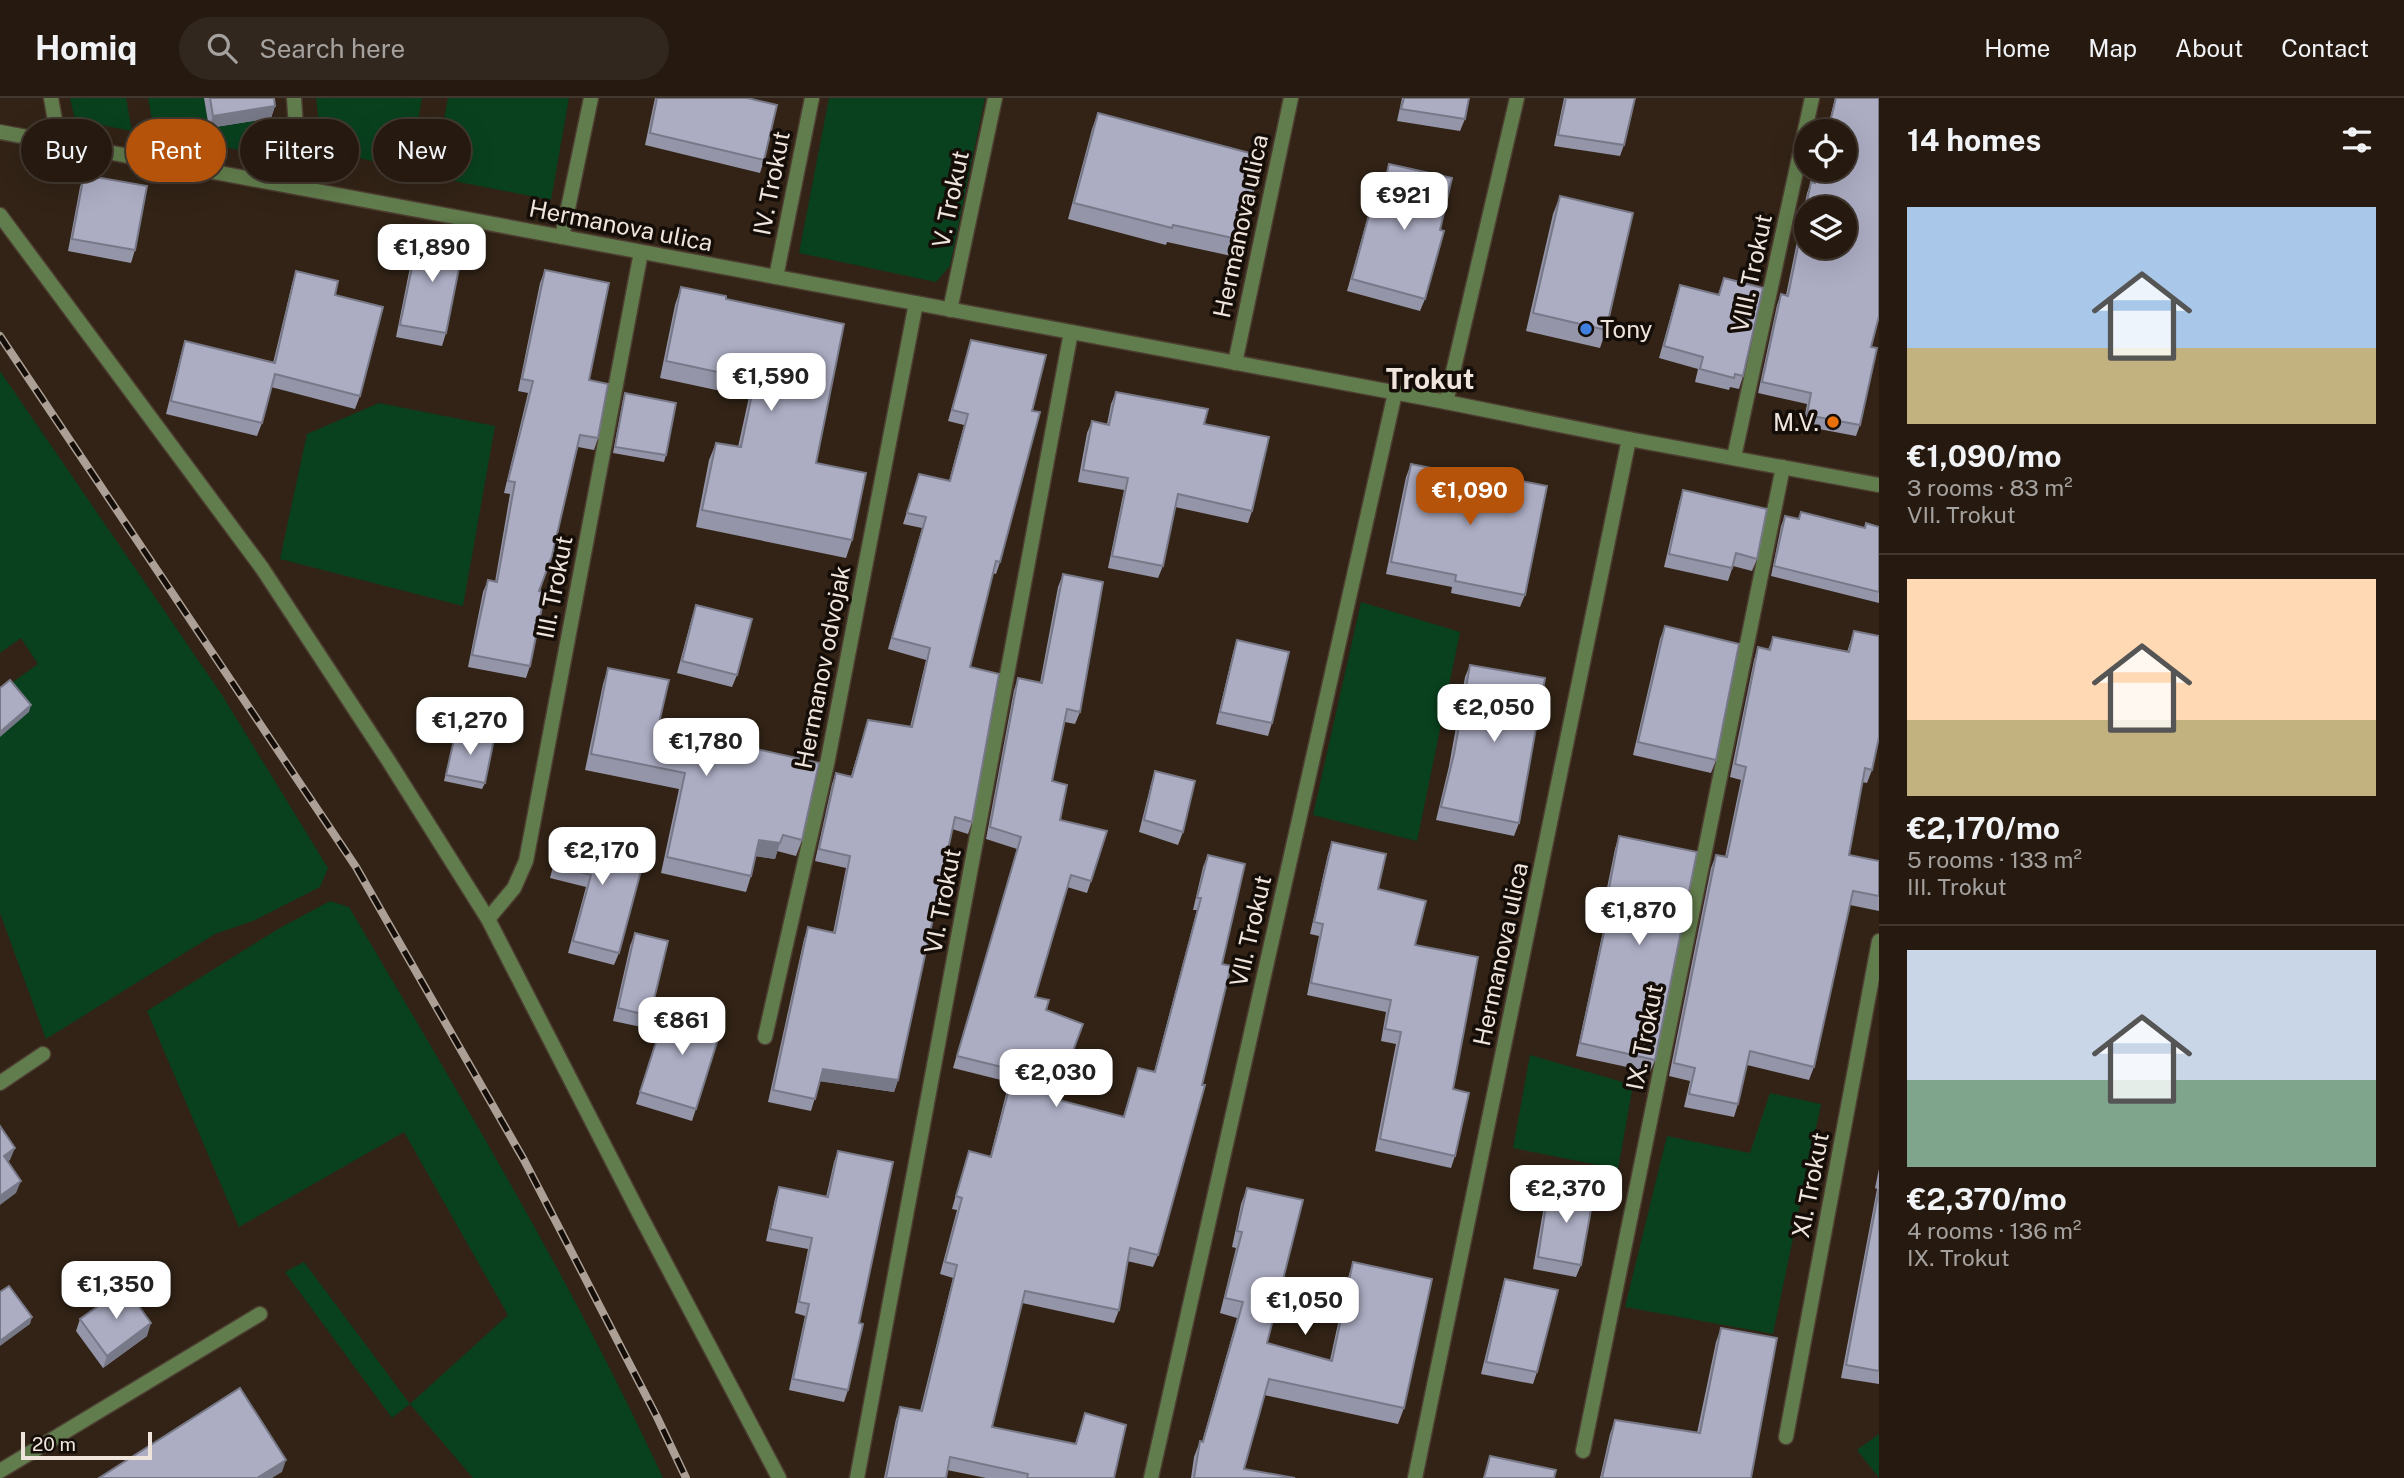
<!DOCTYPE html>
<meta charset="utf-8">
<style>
body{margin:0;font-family:"Public Sans",sans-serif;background:#32271e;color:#f1f3f6;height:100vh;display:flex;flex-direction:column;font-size:26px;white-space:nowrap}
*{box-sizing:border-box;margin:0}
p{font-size:23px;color:#a4a19f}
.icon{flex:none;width:38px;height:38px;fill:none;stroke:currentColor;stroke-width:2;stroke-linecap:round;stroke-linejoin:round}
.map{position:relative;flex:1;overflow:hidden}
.drawer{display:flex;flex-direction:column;background:#261a10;width:525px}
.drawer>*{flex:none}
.banner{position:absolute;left:21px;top:21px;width:665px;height:63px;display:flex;gap:14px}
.buttons{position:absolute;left:1794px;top:21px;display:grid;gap:14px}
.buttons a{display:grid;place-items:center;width:63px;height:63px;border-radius:50%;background:#261a10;box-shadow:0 7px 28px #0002,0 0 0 2px #423830;font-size:35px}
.scale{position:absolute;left:21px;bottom:18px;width:131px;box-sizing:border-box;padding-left:7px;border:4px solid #f0e5dd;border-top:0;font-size:19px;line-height:24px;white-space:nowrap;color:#f0e5dd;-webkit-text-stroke:5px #150e08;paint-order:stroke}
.price{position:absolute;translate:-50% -60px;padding:0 16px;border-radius:14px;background:#fff;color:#222;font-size:23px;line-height:46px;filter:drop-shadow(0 2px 4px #0008)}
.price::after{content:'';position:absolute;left:50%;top:42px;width:21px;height:16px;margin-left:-10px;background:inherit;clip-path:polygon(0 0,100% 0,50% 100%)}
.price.active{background:#b45309;color:#fff}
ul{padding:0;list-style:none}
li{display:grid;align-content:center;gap:14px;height:371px;padding:0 28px}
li+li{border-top:2px solid #423830}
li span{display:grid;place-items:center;height:217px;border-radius:0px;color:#555}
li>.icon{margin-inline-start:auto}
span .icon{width:126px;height:126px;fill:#fffc;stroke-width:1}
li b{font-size:30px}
h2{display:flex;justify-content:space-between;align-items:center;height:84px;padding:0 28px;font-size:30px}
.tag{padding:0 24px;border-radius:32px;background:#261a10;box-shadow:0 7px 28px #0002,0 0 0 2px #423830;font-size:24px;line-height:63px}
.tag.active{background:#b45309;color:#fff}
header{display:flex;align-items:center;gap:42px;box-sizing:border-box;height:98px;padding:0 35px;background:#261a10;border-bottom:2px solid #423830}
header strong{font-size:33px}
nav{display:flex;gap:38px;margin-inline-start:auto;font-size:24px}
.search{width:490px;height:63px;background:#32271e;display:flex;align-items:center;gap:18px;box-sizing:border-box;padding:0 24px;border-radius:38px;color:#a4a19f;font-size:26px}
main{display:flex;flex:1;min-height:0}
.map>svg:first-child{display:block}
.green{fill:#09411e}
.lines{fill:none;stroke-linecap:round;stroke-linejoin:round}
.minor-casing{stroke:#4d3e32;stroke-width:17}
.minor{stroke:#627d4d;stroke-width:14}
.rail-casing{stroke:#aca096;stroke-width:8}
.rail{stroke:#150e08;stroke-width:5;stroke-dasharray:16;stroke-linecap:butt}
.wall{fill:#9495a8}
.shaded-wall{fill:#787988}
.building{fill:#acadc3;stroke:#787988;stroke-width:2;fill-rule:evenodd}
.shop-dot{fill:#3f7fe0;stroke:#150e08;stroke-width:2.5}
.food-dot{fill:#e8710a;stroke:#150e08;stroke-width:2.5}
.labels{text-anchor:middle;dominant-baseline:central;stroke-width:7;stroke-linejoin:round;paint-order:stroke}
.street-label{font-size:24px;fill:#f0e5dd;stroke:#150e08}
.poi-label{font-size:24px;fill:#f0e5dd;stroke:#150e08;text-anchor:start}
.quarter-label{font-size:28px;font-weight:bold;fill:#f0e5dd;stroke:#150e08}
</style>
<header>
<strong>Homiq</strong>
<div class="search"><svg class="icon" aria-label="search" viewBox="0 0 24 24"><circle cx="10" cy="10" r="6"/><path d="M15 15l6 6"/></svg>Search here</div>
<nav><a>Home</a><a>Map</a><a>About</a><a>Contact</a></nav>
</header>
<main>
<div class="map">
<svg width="1879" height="1380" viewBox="0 0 1879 1380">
<rect width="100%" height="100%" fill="#322316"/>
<g class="green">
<path d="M70 0H126L132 33 75 22Z"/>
<path d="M148 0H204L209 30 271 20 272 44 262 54H252L155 37Z"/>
<path d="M316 0H422L409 73 322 50Z"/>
<path d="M448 0H569L551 102 433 79Z"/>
<path d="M829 0H985L950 168 936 184 799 155Z"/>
<path d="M0 273 222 597 328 770 320 789 253 823 215 836 46 941 0 815V593L38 566 21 540 0 555Z"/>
<path d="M379 305 495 328 463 508 280 461 307 336Z"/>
<path d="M1361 504 1460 534 1417 743 1313 717Z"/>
<path d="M330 803 349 809C459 996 572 1183 663 1380H473L410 1306 392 1320 285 1174 304 1164 410 1306 508 1217 404 1034 239 1129 147 913 278 831Z"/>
<path d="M1530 957 1633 987 1618 1071 1513 1050Z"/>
<path d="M1770 995 1821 1006 1773 1236 1625 1209 1667 1038 1750 1055Z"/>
<path d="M1879 1336V1380L1857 1352Z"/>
</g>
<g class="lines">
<defs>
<g id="minor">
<path d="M51 0 59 45"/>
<path d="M294 0 300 90"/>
<path d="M0 34 1446 304 1629 341 1879 387"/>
<path d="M0 117 262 470 388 662 488 821 639 1115 779 1380"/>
<path d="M562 139 591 0"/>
<path d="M776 179 812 0"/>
<path d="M950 212 995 0"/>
<path d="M1235 265 1291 0"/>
<path d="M1446 304 1517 0"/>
<path d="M1734 359 1812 0"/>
<path d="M488 821 514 790 526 763 641 154"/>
<path d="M765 939 827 666 916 205"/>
<path d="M0 985 43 956"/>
<path d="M1786 1339 1879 843"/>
<path d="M1583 1353 1783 369"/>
<path d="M0 1373 260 1216"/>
<path d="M857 1380 1071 234"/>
<path d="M1151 1380 1395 295"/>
<path d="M1415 1380 1629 341"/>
</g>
</defs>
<use href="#minor" class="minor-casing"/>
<use href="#minor" class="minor"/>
<defs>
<path id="rail" d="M0 238 356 769 524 1062 657 1319 686 1380"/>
</defs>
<use href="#rail" class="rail-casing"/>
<use href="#rail" class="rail"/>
</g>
<g class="wall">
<path d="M204 0H274L275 8 271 20 209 30Z"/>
<path d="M655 0H747L764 62 760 75 645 47Z"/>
<path d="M1402 0H1469L1465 21 1460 33 1397 23Z"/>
<path d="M1564 0H1635L1624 47 1620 58 1554 48Z"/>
<path d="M1835 0H1879L1871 249 1860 327 1856 338 1803 328 1807 306 1758 295 1777 207 1781 196 1786 197 1807 95 1811 84 1814 85 1817 72H1844V33H1827Z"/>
<path d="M1098 15 1242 142 1236 159 1167 144 1166 147 1068 121 1092 31Z"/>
<path d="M1389 66 1425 201 1420 213 1347 193 1366 125 1370 113 1377 115 1385 78Z"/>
<path d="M84 77 135 152 131 165 68 153 80 89Z"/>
<path d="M1560 98 1606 232 1600 250 1526 233 1553 116Z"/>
<path d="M419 136 446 235 442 248 396 239 414 149Z"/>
<path d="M545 172 589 282 598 340 594 352 578 349 540 493 530 568 526 580 468 569 483 494 488 482 495 484 510 396 504 395 528 295 518 293 540 185Z"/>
<path d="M296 173 335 197 360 298 355 311 271 289 262 325 257 338 166 316 181 256 185 243 273 265 292 186Z"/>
<path d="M1724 180 1743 278 1739 291 1730 289 1729 292 1695 284 1698 271 1659 260 1676 199 1680 187 1718 197Z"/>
<path d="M681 189 726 201 816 365 852 442 846 460 696 429 709 362 716 345 738 349 749 299 660 280 675 207Z"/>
<path d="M971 242 1032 313 1000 464 996 476 993 475 970 569 972 724 968 736 952 731 898 982 894 994 820 983 811 1013 768 1004 804 841 808 829 833 835 846 770 815 763 832 686 836 675 851 678 868 622 910 629 926 562 888 551 922 430 903 426 919 376 949 383 964 327 948 323Z"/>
<path d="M1116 294 1204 326 1252 413 1248 425 1175 409 1163 468 1158 480 1108 470 1124 392 1078 384 1087 335 1092 323 1107 326 1111 306Z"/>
<path d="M625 295 666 357 664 364 613 355 623 302Z"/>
<path d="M1411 366 1476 379 1477 374 1525 497 1520 509 1451 495 1452 489 1386 476 1406 379Z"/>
<path d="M1683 392 1757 461 1752 473 1733 468 1728 483 1664 469 1679 405Z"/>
<path d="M1801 414 1864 430 1879 429V505L1771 478 1781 428 1785 418 1798 421Z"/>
<path d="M1063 476 1080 614 1075 626 1065 624 1052 683 1060 722 1091 783 1087 795 1067 789 1035 899 1046 912 1055 1001 1123 1019 1138 970 1154 974 1197 812H1193L1203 769 1208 757 1222 866 1158 1157 1153 1169 1127 1163 1119 1212 1114 1225 1022 1205 992 1329 1075 1346 1085 1315 1114 1380H986L947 1372 946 1380H884L896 1321 900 1309 920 1313 953 1180 940 1176 957 1112 952 1111 965 1065 969 1053 990 1059 1009 984 953 970 1017 751 986 741 1014 592 1018 580 1040 585 1058 489Z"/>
<path d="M696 507 737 577 732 589 677 575 692 519Z"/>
<path d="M1665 528 1716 662 1711 675 1633 657 1660 541Z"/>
<path d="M1854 533 1872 672 1867 685 1862 684 1849 757 1879 763V813L1850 807 1814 969 1809 982 1747 967 1738 1006 1734 1019 1684 1009 1690 983 1669 978 1711 770 1716 757 1725 759 1741 682 1730 679 1754 562 1758 549 1768 552 1773 539 1847 554Z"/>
<path d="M1237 542 1272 625 1268 638 1216 626 1233 555Z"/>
<path d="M1470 567 1519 725 1514 738 1436 722 1449 668 1465 579Z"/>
<path d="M608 570 658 629 802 742 796 758 777 753 775 761 756 758 751 778 746 794 661 775 679 691 585 672 603 586Z"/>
<path d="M456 633 485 685 482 691 444 683Z"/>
<path d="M1155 673 1183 734 1178 747 1139 734 1151 686Z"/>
<path d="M563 732 646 754 619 855 614 867 568 855 586 789 550 780 559 745Z"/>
<path d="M1619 738 1655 962 1650 974 1576 958 1606 819H1601L1615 751Z"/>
<path d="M1332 744 1378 791 1415 847 1453 991 1455 1058 1451 1070 1375 1053 1396 946 1381 943 1386 914 1307 897 1319 838 1310 836 1328 756Z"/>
<path d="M635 835 650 918 646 930 613 923 630 848Z"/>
<path d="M668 907 696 1011 692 1023 636 1006Z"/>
<path d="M838 1053 859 1225 848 1292 844 1304 789 1292 805 1218 795 1215 808 1151 766 1143 775 1101 779 1089 826 1099 834 1064Z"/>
<path d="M1879 1071V1286L1841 1280 1877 1091 1875 1090Z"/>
<path d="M1549 1089 1581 1167 1576 1179 1533 1171 1545 1102Z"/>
<path d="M1247 1090 1267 1245 1330 1262 1348 1180 1353 1164 1404 1310 1398 1326 1264 1297 1244 1371 1295 1380H1191L1194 1359 1200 1343 1202 1344 1237 1220 1220 1215 1236 1150 1232 1149 1241 1106Z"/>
<path d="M1505 1181 1537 1274 1533 1286 1481 1276 1501 1194Z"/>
<path d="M80 1221 147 1238 103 1270 76 1233Z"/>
<path d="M1721 1230 1751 1380H1600L1610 1336 1615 1322 1697 1335 1716 1244Z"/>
</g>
<g class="shaded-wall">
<path d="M275 8 271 20 209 30 213 18Z"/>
<path d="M31 607 29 614 0 639V634Z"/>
<path d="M759 742 780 745 775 761 754 758Z"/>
<path d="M823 971 898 982 894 994 818 983Z"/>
<path d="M15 1050 10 1062 0 1070 4 1058Z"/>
<path d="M21 1083 16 1095 0 1107V1098Z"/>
<path d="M32 1219 30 1226 0 1248V1243Z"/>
<path d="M151 1225 147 1238 103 1270 107 1258Z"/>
<path d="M286 1362 282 1374 272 1380H257Z"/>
</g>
<g class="building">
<path d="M210 0H274L275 8 213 18Z"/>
<path d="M657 0H747L777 7 764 62 650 35Z"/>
<path d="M1404 0H1469L1465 21 1401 11Z"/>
<path d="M1566 0H1635L1624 47 1558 37Z"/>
<path d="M1836 0H1879V218L1871 249 1877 250 1860 327 1807 317 1811 295 1762 284 1781 196 1788 198 1811 84 1815 85 1819 72H1844V33H1828ZM1806 110H1844V149H1806Z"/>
<path d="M1098 15 1261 58 1242 142 1173 127 1172 130 1074 105Z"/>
<path d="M1389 66 1452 80 1440 132 1444 133 1425 201 1352 181 1370 113 1378 115Z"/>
<path d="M84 77 147 88 135 152 72 141Z"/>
<path d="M1560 98 1633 115 1606 232 1533 215Z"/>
<path d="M419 136 464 145 446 235 400 227Z"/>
<path d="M545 172 609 185 589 282 608 286 598 340 580 337 552 458 539 493 545 494 530 568 472 557 488 482 497 484 515 384 508 383 533 283 522 281Z"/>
<path d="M296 173 338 183 335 197 383 209 360 298 275 276 262 325 171 303 185 243 275 265Z"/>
<path d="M1724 180 1763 190 1743 278 1735 276 1734 280 1700 271 1703 259 1664 248 1680 187 1719 197Z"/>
<path d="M681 189 726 198V201L844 226 816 365 866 375 852 442 702 412 716 345 741 349 755 282 666 263Z"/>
<path d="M971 242 1046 257 1032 313 1040 314 1000 464 996 463 970 569 999 576 972 724 955 719 898 982 823 971 815 1001 773 992 808 829 835 835 850 758 819 751 836 675 852 679 868 622 912 629 930 550 892 540 926 419 907 415 919 376 950 383 968 316 952 312Z"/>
<path d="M1116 294 1208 311 1204 326 1269 339 1252 413 1178 396 1163 468 1112 458 1128 380 1083 372 1092 323 1109 327Z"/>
<path d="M625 295 676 305 666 357 615 349Z"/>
<path d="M1411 366 1476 379 1477 374 1547 388 1525 497 1455 483 1456 477 1391 464Z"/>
<path d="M1683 392 1767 411 1757 461 1736 455 1732 470 1669 456Z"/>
<path d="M1801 414 1865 430 1866 425 1879 429V494L1774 468 1785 418 1799 421Z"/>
<path d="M1063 476 1103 484 1080 614 1067 611 1052 683 1067 687 1060 722 1107 733 1091 783 1071 777 1035 899 1049 902 1046 912 1083 926 1055 1001 1124 1019 1138 970 1155 974 1201 800H1197L1208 757 1245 766 1222 866 1231 868 1202 987H1205L1158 1157 1130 1150 1119 1212 1025 1193 992 1329 1076 1346 1085 1315 1126 1327 1114 1380H1027L1028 1376 950 1359 946 1380H886L900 1309 922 1313 957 1167 945 1164 962 1100 956 1098 969 1053 991 1059 1014 972 957 958 1021 739 990 729 1018 580 1042 585Z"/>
<path d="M696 507 752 521 737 577 682 563Z"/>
<path d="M1665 528 1739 546 1716 662 1638 644Z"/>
<path d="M1854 533 1879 538V639L1872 672 1865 670 1849 757 1879 763V798L1853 793 1814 969 1750 953 1738 1006 1689 996 1695 970 1674 965 1716 757 1727 759 1746 669 1735 666 1758 549 1770 552 1773 539 1849 554Z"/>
<path d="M1237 542 1289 554 1272 625 1220 614Z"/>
<path d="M1470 567 1545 580 1519 725 1441 709 1454 656Z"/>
<path d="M608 570 669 582 658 629 819 665 802 742 783 737 780 745 759 742 751 778 667 759 685 675 591 656Z"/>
<path d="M10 582 31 607 0 634V590Z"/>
<path d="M456 633 494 641 485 685 446 677Z"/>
<path d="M1155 673 1195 683 1183 734 1144 722Z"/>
<path d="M563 732 646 754 619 855 573 843 591 777 554 767Z"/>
<path d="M1619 738 1697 754 1655 962 1580 945 1610 807 1606 806Z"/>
<path d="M1332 744 1386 756 1378 791 1426 803 1415 847 1478 859 1453 991 1469 995 1455 1058 1380 1041 1401 934 1385 931 1391 902 1311 885 1323 826 1314 824Z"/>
<path d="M635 835 668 843 650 918 618 910Z"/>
<path d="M668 907 723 925 696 1011 640 994Z"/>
<path d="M0 1028 15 1050 4 1058 21 1083 0 1098Z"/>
<path d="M838 1053 893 1064 859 1225 863 1226 848 1292 793 1281 809 1206 799 1204 812 1140 770 1131 779 1089 828 1099Z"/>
<path d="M1549 1089 1594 1095 1581 1167 1538 1159Z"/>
<path d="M1247 1090 1303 1102 1267 1245 1332 1263 1353 1164 1432 1181 1404 1310 1269 1281 1244 1371 1295 1380H1194L1200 1343 1203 1344 1243 1204 1225 1200 1242 1134 1237 1133Z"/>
<path d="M1879 1091V1273L1846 1267Z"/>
<path d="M1505 1181 1558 1192 1537 1274 1486 1264Z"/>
<path d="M9 1188 32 1219 0 1243V1194Z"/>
<path d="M125 1189 151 1225 107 1258 80 1221Z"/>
<path d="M1721 1230 1777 1240 1751 1380H1602L1615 1322 1700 1335Z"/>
<path d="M240 1290 286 1362 257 1380H99Z"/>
<path d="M1490 1358 1556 1372 1554 1380H1484Z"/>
</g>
<circle class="shop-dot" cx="1586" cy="231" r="7"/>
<circle class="food-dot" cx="1833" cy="324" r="7"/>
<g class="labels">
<g class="street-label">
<text transform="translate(771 85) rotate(-79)">IV. Trokut</text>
<text transform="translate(950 101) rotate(-78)">V. Trokut</text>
<text transform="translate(621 127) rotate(11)">Hermanova ulica</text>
<text transform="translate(1240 128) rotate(-78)">Hermanova ulica</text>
<text transform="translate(1751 175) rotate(-78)">VIII. Trokut</text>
<text transform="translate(554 489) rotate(-79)">III. Trokut</text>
<text transform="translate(822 569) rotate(-79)">Hermanov odvojak</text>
<text transform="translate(942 803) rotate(-79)">VI. Trokut</text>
<text transform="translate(1250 833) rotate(-77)">VII. Trokut</text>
<text transform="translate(1500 856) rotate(-78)">Hermanova ulica</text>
<text transform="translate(1644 939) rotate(-79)">IX. Trokut</text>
<text transform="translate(1810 1087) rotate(-79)">XI. Trokut</text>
</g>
<g class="poi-label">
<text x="1600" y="231">Tony</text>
<text x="1819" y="324" text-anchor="end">M.V.</text>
</g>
<g class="quarter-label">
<text x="1430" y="280">Trokut</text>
</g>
</g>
</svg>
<div class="buttons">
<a><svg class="icon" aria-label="locate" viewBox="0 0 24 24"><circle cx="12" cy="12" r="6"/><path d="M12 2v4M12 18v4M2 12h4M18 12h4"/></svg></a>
<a><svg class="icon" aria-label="layers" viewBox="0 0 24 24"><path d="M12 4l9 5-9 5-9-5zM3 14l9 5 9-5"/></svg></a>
</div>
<div class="scale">20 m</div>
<b class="price" style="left:1404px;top:134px">€921</b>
<b class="price" style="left:432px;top:186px">€1,890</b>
<b class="price" style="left:771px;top:315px">€1,590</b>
<b class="price active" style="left:1470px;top:429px">€1,090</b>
<b class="price" style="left:1494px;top:646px">€2,050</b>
<b class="price" style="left:470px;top:659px">€1,270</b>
<b class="price" style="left:706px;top:680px">€1,780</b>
<b class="price" style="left:602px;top:789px">€2,170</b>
<b class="price" style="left:1639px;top:849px">€1,870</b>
<b class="price" style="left:682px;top:959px">€861</b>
<b class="price" style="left:1056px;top:1011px">€2,030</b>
<b class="price" style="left:1566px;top:1127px">€2,370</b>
<b class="price" style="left:116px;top:1223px">€1,350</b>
<b class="price" style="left:1305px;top:1239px">€1,050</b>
<div class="banner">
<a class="tag">Buy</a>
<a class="tag active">Rent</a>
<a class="tag">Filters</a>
<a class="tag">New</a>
</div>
</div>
<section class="drawer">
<h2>14 homes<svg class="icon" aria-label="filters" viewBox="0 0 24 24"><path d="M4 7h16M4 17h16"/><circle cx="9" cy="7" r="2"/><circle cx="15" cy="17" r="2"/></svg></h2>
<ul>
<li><span style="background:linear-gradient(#a9c7e8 65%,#c2b280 0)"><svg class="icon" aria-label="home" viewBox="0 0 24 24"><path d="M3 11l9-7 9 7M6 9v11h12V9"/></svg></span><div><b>€1,090/mo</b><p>3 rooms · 83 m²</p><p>VII. Trokut</p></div></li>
<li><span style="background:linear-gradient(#ffd9b3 65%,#c2b280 0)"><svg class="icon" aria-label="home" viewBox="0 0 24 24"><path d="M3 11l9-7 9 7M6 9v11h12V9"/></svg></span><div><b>€2,170/mo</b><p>5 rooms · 133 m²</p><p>III. Trokut</p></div></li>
<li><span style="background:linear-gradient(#c9d6e8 60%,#7fa58c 0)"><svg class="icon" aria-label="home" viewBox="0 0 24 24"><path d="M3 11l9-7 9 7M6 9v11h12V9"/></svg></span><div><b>€2,370/mo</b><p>4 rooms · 136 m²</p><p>IX. Trokut</p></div></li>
</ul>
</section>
</main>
